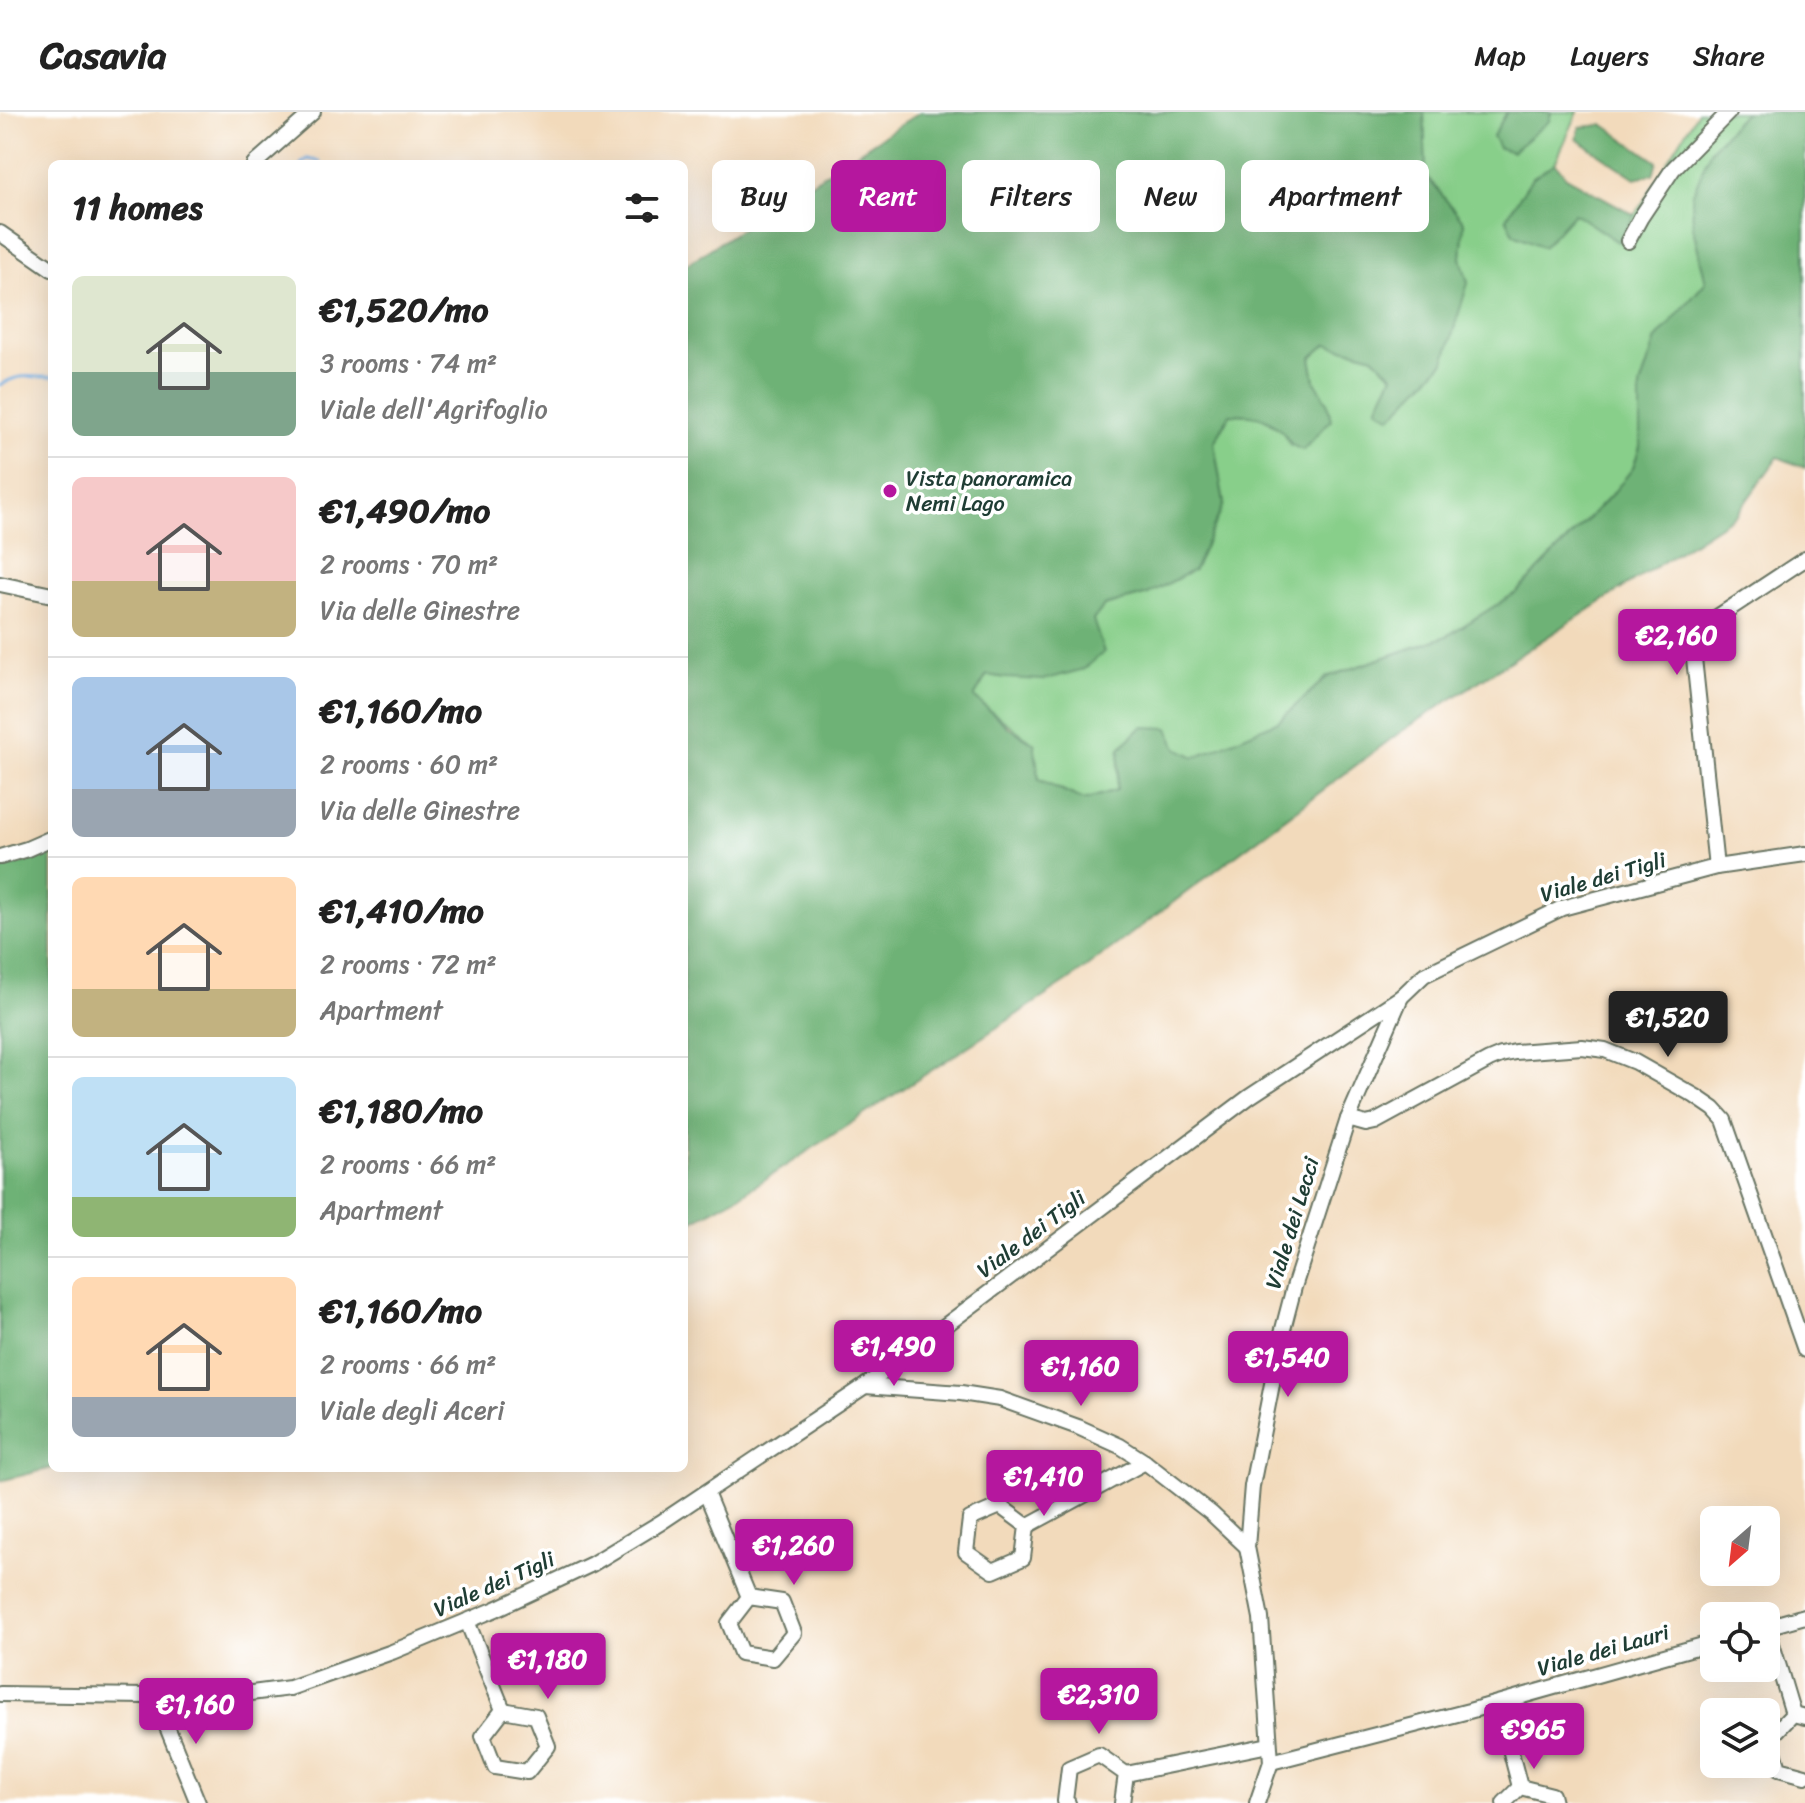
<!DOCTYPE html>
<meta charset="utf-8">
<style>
body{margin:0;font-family:Sriracha,sans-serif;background:#f6f6f6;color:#222;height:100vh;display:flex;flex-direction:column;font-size:30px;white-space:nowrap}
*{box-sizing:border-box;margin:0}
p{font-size:26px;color:#767676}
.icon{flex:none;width:44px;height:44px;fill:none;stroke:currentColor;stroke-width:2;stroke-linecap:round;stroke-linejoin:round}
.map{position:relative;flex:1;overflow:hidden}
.sheet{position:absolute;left:48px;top:48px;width:640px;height:1312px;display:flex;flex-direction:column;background:#fff;border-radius:12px;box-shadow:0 8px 32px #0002}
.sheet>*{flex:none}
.banner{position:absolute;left:712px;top:48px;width:760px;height:72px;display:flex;gap:16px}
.needle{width:52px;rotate:208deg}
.fabs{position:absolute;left:1700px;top:1394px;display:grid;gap:16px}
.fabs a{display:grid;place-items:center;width:80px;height:80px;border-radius:12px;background:#fff;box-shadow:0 8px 32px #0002;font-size:40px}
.price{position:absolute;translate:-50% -68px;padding:0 18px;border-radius:8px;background:#b5179e;color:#fff;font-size:26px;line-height:52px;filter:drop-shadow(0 2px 4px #0008)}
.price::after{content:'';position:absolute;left:50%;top:48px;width:24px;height:18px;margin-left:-12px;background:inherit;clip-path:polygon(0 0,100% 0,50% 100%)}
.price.on{background:#222;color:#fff}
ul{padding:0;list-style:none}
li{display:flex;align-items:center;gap:24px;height:200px;padding:0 24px}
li+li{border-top:2px solid #e0e0e0}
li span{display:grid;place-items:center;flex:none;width:224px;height:160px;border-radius:12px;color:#555}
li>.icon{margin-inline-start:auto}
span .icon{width:96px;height:96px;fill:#fffc;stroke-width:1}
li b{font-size:34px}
h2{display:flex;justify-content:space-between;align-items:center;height:96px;padding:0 24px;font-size:34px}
.pill{padding:0 28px;border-radius:12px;background:#fff;box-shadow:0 8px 32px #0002;font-size:28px;line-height:72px}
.pill.on{background:#b5179e;color:#fff}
header{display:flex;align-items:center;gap:48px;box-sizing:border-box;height:112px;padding:0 40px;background:#fff;border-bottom:2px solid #e0e0e0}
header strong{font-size:38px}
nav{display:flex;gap:44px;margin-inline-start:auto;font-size:28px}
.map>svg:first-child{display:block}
.green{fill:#88cf8a;stroke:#54865f;stroke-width:2}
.forest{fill:#6eb276;stroke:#467855;stroke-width:2}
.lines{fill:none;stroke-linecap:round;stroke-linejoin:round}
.stream{stroke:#6aa8dc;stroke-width:3}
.minor-casing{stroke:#697463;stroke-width:18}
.minor{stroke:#fff;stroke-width:14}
.poi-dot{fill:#b5179e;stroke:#fff;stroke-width:3}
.labels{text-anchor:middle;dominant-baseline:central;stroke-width:7;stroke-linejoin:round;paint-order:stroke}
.poi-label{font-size:22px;fill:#1f3d34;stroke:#fff;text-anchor:start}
.street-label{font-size:22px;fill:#1f3d34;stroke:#fff}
</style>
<header>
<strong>Casavia</strong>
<nav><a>Map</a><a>Layers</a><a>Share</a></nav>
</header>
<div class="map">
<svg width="1805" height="1691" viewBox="0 0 1805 1691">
<rect width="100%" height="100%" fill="#fff"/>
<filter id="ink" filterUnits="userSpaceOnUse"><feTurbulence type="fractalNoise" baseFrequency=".0125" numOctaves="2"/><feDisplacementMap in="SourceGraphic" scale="16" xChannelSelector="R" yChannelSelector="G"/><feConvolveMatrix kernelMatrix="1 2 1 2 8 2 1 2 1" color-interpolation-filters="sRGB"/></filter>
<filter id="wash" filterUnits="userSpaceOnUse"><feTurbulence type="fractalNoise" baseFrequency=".006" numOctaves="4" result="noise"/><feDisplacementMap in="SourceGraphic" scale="32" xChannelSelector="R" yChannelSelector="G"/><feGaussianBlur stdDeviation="1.8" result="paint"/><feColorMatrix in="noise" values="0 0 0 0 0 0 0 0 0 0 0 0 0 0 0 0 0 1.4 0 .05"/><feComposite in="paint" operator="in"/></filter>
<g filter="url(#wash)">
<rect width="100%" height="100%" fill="#f2dabb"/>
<path class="green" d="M1424 0H1507L1493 24 1549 9 1551 0H1578L1555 51 1532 66 1574 101 1635 103 1698 0H1745L1711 37 1693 116 1706 170 1656 227 1640 275V335L1633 356 1614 380 1517 480 1447 524 1327 565 1279 609 1195 645 1177 636H1120L1117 678 1084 688 1039 667 1034 631 981 592 974 585 987 563 1006 566 1093 508 1104 494 1148 482 1224 392 1214 331 1230 302 1259 303 1282 319 1291 334 1327 290 1315 269 1311 246 1327 232 1371 243 1393 263 1378 296 1468 171 1461 146 1464 110 1426 64Z"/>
<g class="forest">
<path d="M920 0H1424L1426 64 1464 110 1461 146 1468 171 1444 250 1391 305 1377 296 1393 263 1371 243 1327 232 1311 246 1315 269 1327 290 1331 308 1303 338C1290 333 1292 333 1284 322 1269 303 1252 302 1230 302L1214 331 1224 392 1194 458 1148 482 1104 494 1093 508 1104 540 1084 557 1043 568 1006 566 987 563 974 585 1008 615 1034 631 1039 668 1084 688 1117 678 1120 636 1142 615 1168 616 1177 636 1195 645 1279 609 1327 565 1447 524 1517 480 1614 380 1633 356 1640 335V275L1656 227 1706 170 1693 116 1692 84 1711 37 1745 0H1805V356L1778 345 1737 402 1399 621 1068 869 741 1083 684 1114V154Z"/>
<path d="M1507 0H1551L1549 9 1512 40 1499 36 1493 24Z"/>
<path d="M1604 13 1657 50 1653 62 1635 66 1577 27 1580 15Z"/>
<path d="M1555 51 1566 65 1635 103 1618 130 1574 101 1543 135 1514 122 1506 106 1532 66Z"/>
<path d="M52 731V1356L0 1369V757L39 746Z"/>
</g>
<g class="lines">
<g class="stream">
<path d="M301 52 307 47 320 49"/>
<path d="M0 273C22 260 29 266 52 265"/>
</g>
</g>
</g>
<g filter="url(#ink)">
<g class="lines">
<defs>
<g id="minor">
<path d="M254 52 313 0"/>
<path d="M0 121 52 157"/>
<path d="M1628 129 1641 105 1673 57 1729 0"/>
<path d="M0 472 52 483"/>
<path d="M0 745 27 737 52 726"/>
<path d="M1716 755 1694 546C1695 531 1700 519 1711 509L1805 447"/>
<path d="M1348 1007 1366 1012 1375 1010 1489 948 1501 943 1515 940 1582 935 1605 938 1635 950 1695 984 1714 997 1724 1008 1805 1238"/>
<path d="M865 1274 961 1281 1000 1287 1078 1315 1120 1334 1145 1350 1212 1402 1247 1435"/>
<path d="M706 1381 749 1485"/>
<path d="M1000 1394 1027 1414 1023 1446 993 1459 966 1440 970 1407Z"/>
<path d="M1027 1414 1145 1350"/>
<path d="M749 1485 782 1490 794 1521 773 1546 741 1541 729 1511Z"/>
<path d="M467 1509 503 1598"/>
<path d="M1766 1515 1805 1504"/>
<path d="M1767 1515 1793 1602"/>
<path d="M0 1582 220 1585 290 1576 392 1540 496 1497 592 1452 660 1411 865 1274 1249 985 1401 885 1424 863 1562 796 1716 755 1805 742"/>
<path d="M160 1585 163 1605 198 1691"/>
<path d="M1498 1591 1520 1675"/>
<path d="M503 1598 536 1604 548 1634 527 1660 495 1655 483 1624Z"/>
<path d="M1805 1605 1793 1602 1770 1626 1779 1657 1805 1664"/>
<path d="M1271 1650 1469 1599 1714 1530"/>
<path d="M1126 1662 1269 1633"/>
<path d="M1068 1691 1065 1689 1069 1656 1099 1643 1126 1662 1122 1691"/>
<path d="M1257 1691 1271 1650 1261 1506 1247 1435 1252 1374 1282 1221 1294 1175 1348 1007 1401 885"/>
<path d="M1504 1691 1520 1675 1552 1683 1554 1691"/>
</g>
</defs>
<use href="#minor" class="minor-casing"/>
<use href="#minor" class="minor"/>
</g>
</g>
<circle class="poi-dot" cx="890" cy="379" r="8"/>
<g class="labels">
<g class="poi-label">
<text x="906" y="366">Vista panoramica<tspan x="906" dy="25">Nemi Lago</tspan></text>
</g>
<g class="street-label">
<text transform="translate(1603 765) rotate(-16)">Viale dei Tigli</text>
<text transform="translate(1292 1111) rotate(-73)">Viale dei Lecci</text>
<text transform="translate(1031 1122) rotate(-37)">Viale dei Tigli</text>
<text transform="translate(494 1472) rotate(-24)">Viale dei Tigli</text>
<text transform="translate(1603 1538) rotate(-16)">Viale dei Lauri</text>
</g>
</g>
</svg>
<div class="fabs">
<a><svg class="needle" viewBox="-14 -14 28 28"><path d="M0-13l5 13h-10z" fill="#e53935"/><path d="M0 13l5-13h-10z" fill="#767676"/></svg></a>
<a><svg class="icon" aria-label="locate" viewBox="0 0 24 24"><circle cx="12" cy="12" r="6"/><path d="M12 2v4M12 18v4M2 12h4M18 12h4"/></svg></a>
<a><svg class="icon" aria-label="layers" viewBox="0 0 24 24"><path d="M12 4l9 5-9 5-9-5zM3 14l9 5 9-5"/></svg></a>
</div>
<b class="price" style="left:1677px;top:565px">€2,160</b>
<b class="price on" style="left:1668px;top:947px">€1,520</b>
<b class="price" style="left:894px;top:1276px">€1,490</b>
<b class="price" style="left:1288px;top:1287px">€1,540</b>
<b class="price" style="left:1081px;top:1296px">€1,160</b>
<b class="price" style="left:1044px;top:1406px">€1,410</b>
<b class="price" style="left:794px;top:1475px">€1,260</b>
<b class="price" style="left:548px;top:1589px">€1,180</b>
<b class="price" style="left:1099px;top:1624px">€2,310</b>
<b class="price" style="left:196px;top:1634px">€1,160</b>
<b class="price" style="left:1534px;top:1659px">€965</b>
<div class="banner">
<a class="pill">Buy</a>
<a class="pill on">Rent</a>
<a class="pill">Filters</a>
<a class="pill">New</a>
<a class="pill">Apartment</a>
</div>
<section class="sheet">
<h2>11 homes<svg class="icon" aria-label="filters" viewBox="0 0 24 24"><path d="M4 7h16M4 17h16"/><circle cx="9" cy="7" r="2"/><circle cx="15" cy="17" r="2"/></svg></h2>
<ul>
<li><span style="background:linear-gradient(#dfe7d0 60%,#7fa58c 0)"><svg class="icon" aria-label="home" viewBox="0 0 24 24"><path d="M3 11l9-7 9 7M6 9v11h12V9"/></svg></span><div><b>€1,520/mo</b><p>3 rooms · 74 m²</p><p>Viale dell'Agrifoglio</p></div></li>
<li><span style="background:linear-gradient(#f6c9c9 65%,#c2b280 0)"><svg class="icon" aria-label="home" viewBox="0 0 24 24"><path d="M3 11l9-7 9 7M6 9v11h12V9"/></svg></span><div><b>€1,490/mo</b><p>2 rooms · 70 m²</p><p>Via delle Ginestre</p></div></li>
<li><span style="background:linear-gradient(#a9c7e8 70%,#9aa5b1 0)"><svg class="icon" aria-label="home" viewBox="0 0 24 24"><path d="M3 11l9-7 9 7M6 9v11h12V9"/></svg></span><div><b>€1,160/mo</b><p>2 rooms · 60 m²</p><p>Via delle Ginestre</p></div></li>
<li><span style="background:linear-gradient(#ffd9b3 70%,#c2b280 0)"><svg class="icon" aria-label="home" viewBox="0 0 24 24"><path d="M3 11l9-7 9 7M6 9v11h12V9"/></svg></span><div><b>€1,410/mo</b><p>2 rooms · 72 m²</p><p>Apartment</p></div></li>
<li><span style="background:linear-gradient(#bfe0f5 75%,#8fb573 0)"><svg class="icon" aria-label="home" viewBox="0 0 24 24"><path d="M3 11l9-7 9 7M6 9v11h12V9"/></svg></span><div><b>€1,180/mo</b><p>2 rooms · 66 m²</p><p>Apartment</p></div></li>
<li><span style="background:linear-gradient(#ffd9b3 75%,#9aa5b1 0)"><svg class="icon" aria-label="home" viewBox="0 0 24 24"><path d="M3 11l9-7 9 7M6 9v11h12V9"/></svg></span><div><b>€1,160/mo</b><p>2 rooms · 66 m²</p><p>Viale degli Aceri</p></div></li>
</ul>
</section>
</div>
